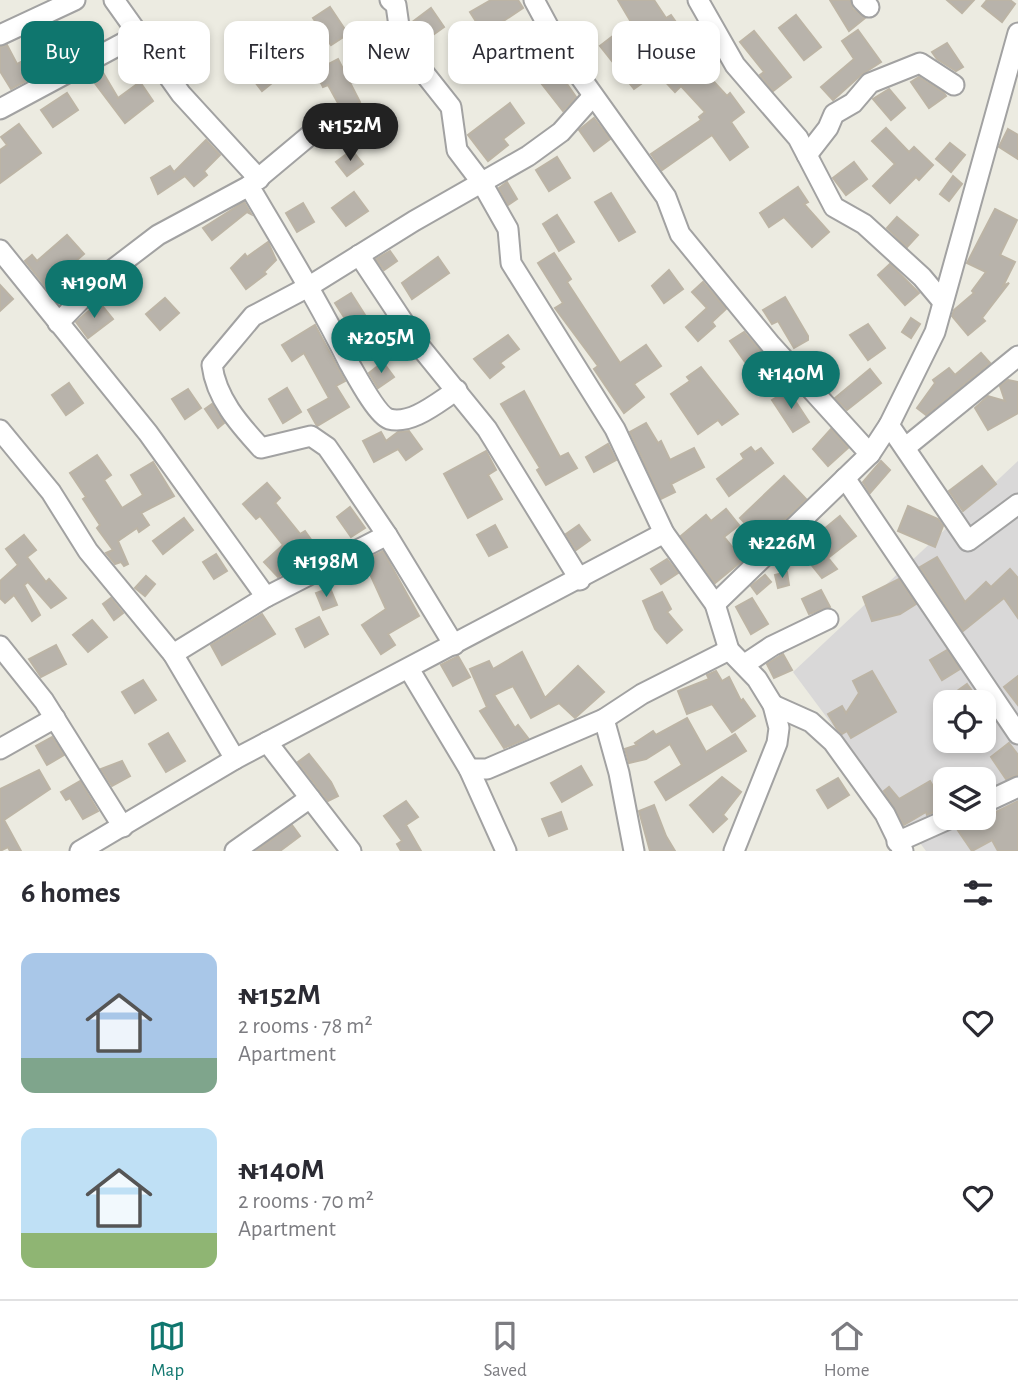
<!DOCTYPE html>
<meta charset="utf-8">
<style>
body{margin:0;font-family:"Alegreya Sans",sans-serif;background:#f2f2f3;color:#2b2b33;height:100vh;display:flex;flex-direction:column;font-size:26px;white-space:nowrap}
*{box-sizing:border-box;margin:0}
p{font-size:23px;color:#7c7c81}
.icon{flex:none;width:38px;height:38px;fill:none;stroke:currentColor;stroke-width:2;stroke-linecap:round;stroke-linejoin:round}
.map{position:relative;height:851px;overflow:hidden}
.panel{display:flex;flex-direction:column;background:#fff;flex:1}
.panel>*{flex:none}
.hud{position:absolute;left:21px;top:21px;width:976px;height:63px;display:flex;gap:14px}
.fabs{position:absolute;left:933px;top:690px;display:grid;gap:14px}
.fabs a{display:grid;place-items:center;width:63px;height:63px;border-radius:14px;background:#fff;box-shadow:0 4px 10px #0003;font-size:35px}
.price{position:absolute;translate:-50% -60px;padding:0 16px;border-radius:24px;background:#0f766e;color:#fff;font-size:23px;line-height:46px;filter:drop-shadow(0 2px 4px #0008)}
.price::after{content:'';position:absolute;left:50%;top:42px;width:21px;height:16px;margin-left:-10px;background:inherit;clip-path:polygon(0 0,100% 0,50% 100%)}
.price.selected{background:#222;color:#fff}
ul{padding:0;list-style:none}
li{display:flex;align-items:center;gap:21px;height:175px;padding:0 21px}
li span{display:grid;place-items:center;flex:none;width:196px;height:140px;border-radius:14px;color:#555}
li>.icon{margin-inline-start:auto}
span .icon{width:84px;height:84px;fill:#fffc;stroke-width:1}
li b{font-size:30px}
h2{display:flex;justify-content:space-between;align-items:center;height:84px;padding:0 21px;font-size:30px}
.chip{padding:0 24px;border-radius:14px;background:#fff;box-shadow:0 4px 10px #0003;font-size:24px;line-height:63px}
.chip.selected{background:#0f766e;color:#fff}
.tabs{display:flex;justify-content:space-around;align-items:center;height:98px;border-top:2px solid #e1e1e2;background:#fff;font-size:19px;color:#7c7c81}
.tabs a{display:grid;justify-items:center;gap:4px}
.tabs .selected{color:#0f766e}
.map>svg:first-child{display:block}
.residential{fill:#d9d8d8;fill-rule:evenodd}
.building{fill:#b8b3ab;stroke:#bcb4a5;stroke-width:2}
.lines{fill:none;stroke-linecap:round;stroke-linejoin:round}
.minor-casing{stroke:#a2a2a2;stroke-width:23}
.minor{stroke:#fff;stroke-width:19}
</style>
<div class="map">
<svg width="1018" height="851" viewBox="0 0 1018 851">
<rect width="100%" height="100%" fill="#ecebe1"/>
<path class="residential" d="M1018 461V851H926L793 672ZM945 702H984V740H945ZM945 779H984V817H945Z"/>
<g class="building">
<path d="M491 0H518L523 8 484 34 470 12Z"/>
<path d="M618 0H654L666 18 671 15 678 25 636 55 652 76 634 89 600 46 631 22Z"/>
<path d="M830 0H850L853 9 865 18 849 31Z"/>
<path d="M947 0H974L962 13Z"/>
<path d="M987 0H1010L1015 4 1002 22 982 6Z"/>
<path d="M330 7 348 34 331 45 313 18Z"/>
<path d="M431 8 444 27 423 42 411 23Z"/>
<path d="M796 15 821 47 804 60 779 28Z"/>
<path d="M56 23 67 42 49 52 37 31Z"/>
<path d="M858 30 881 62 861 75 833 100 821 87 854 59 842 41Z"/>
<path d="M754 31 791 77 773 91 760 75 764 72 740 42Z"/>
<path d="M947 43 963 67 956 71 937 59 932 52Z"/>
<path d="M7 45 17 64 42 50 52 67 11 89 0 71V47Z"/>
<path d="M485 48 494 65 481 72 472 55Z"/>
<path d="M682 56 701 77 705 72 727 96 730 93 744 112 731 122 748 147 730 160 712 135 662 170 651 154 701 120 699 117 705 112 681 86 675 92 660 76Z"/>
<path d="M270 57 283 74 262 91 249 74Z"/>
<path d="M338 59 360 102 343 112 328 85 323 87 315 71Z"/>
<path d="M551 61 576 97 563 111 534 74Z"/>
<path d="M102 71 118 98 140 82 153 101 125 123 91 78Z"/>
<path d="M919 77 944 93 946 96 929 108 911 82Z"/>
<path d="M889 89 905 108 891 120 873 99Z"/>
<path d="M67 93 78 110 53 127 41 110Z"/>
<path d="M510 103 524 123 503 139 508 145 488 161 468 135Z"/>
<path d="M366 118 378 133 359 147 347 132Z"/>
<path d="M594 118 610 139 594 151 579 130Z"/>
<path d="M19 124 41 153 0 183V150L7 145 1 137Z"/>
<path d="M886 128 909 152 914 147 933 165 919 180 916 177 890 203 873 186 895 164 872 141Z"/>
<path d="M1008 129 1018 135V159L999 147Z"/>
<path d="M206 140 220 155 204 171 207 175 194 186 185 176 158 194 151 178 170 166 174 172Z"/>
<path d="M950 143 965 155 951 172 936 159Z"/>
<path d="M352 150 363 164 347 176 336 162Z"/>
<path d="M557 157 570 178 549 191 536 170Z"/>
<path d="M854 162 867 179 846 195 833 178Z"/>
<path d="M953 176 962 184 949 201 940 194Z"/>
<path d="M507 182 517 199 508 205 499 188Z"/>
<path d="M798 187 808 202 804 204 829 232 812 247 784 217 769 227 760 213Z"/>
<path d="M354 192 368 211 346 226 332 208Z"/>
<path d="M611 193 635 232 619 241 595 202Z"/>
<path d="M244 202 251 214 247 212 212 240 203 228Z"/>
<path d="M303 203 314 222 297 232 286 213Z"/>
<path d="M995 209 1017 220 1000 255 1015 262 1003 286 1009 283 982 318 985 321 968 335 952 316 954 310 974 293 972 291 986 272 967 263Z"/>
<path d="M557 215 574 242 559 251 543 224Z"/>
<path d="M897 217 918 235 907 247 887 228Z"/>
<path d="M67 235 84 254 46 287 25 261 32 255 37 261Z"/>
<path d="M268 242 276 260 264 272 266 274 246 289 231 268 245 254 247 257Z"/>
<path d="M390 251 397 261 384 270 376 259Z"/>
<path d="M554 253 571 279 567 282 620 363 646 345 661 366 634 384 644 397 624 413 594 369 598 366 555 308 563 303 538 263Z"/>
<path d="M438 257 449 273 412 299 402 283Z"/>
<path d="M890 264 919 293 905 305 878 275Z"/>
<path d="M669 270 683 289 664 303 652 286Z"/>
<path d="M703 282 726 309 712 322 715 326 698 341 686 327 707 308 692 292Z"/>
<path d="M0 285 13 299 0 311Z"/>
<path d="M351 293 372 326 356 336 335 303Z"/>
<path d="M785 297 808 336V340L794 348 778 321 772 324 763 310Z"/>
<path d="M165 298 179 313 160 330 146 314Z"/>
<path d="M99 302 113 319 88 338 76 322Z"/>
<path d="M911 318 920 324 911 338 902 332Z"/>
<path d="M868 324 885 348 868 360 850 335Z"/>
<path d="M315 325 345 381 336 386 349 407 317 426 308 410 329 398 304 353 292 361 282 345Z"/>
<path d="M744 332 769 361 753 373 730 341Z"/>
<path d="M508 335 519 349 500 363 504 367 490 378 474 359Z"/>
<path d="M981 353 990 363 926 415 917 408 935 383 933 380 949 368 955 375Z"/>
<path d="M383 362 394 377 378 388 369 373Z"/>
<path d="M701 367 738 414 722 425 718 420 698 434 671 394 690 381 687 377Z"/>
<path d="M870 369 881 383 847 410 835 398Z"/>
<path d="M1008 380 1018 382V413L988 430 975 408 988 396 1005 401 1000 386Z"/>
<path d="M69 383 83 403 66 415 52 395Z"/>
<path d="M287 388 301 412 283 423 269 399Z"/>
<path d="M188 389 201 408 185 419 172 399Z"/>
<path d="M788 390 809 422 793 432 772 400Z"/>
<path d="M524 391 560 457 568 453 577 468 546 485 537 470 540 468 501 404Z"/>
<path d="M212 404 224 423 218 428 205 409Z"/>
<path d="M646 423 658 443 661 441 670 460 694 448 704 467 671 484 675 492 661 499 630 432Z"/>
<path d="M831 429 848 448 828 466 813 449Z"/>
<path d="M409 431 422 449 406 460 398 449 374 462 363 441 381 432 386 441 398 432Z"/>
<path d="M608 444 616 460 594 472 586 457Z"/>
<path d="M751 447 755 452 761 448 773 463 729 496 717 479 744 459 741 454Z"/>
<path d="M486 451 496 470 488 475 502 499 468 518 444 474Z"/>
<path d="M97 455 111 475 104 480 122 508 143 495 131 475 153 462 174 496 141 513 149 525 139 532 137 528 118 541 128 564 124 566 121 562 115 564 106 553 113 550 97 528 100 525 83 499 86 497 70 473Z"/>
<path d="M881 461 890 470 870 493 863 482Z"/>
<path d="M982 466 996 484 963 511 949 491Z"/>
<path d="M784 476 806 499 762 541 740 518Z"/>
<path d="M267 483 280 498 275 503 300 534 305 531 317 548 278 577 264 562 283 545 260 516 256 519 243 504Z"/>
<path d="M908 506 938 519 943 526 935 547 898 531Z"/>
<path d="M350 507 365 528 351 537 337 517Z"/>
<path d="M726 509 739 525 724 537 743 560 715 583 681 536 706 515 711 521Z"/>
<path d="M840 516 856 536 828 558 837 569 822 578 805 557 829 538 823 530Z"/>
<path d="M184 518 193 530 163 554 153 541Z"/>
<path d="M495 525 507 547 489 556 477 535Z"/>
<path d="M579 525 590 540 576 550 566 534Z"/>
<path d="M24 535 36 550 27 557 46 582 49 579 66 598 51 608 28 582 24 585 40 615 32 621 14 595 5 603 0 598V581L18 565 6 549Z"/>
<path d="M383 551 419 616 388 634 395 645 381 654 362 625 386 609 364 561Z"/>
<path d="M216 554 227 571 214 579 203 562Z"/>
<path d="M937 557 965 602 986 582 991 587 1010 569 1018 578V618L1004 598 963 631 920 567Z"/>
<path d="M667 559 678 573 661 584 651 569Z"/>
<path d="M787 572 789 585 778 588 775 575Z"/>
<path d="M765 575 771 582 757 594 751 586Z"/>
<path d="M146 576 155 584 145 596 135 588Z"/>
<path d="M899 579 916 604 900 614 872 621 863 597Z"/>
<path d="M330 588 337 605 323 610 316 593Z"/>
<path d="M821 590 830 607 809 614 802 599Z"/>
<path d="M662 592 671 609 667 612 682 630 667 643 655 629 643 601Z"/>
<path d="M111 598 123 613 114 620 103 604Z"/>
<path d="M752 598 768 624 751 634 736 607Z"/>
<path d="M262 614 275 634 222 665 211 645Z"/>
<path d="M319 617 328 634 305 647 296 629Z"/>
<path d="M92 620 107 637 88 652 73 635Z"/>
<path d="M56 645 66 664 41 677 29 659Z"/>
<path d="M947 650 960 669 942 680 930 660Z"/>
<path d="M522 652 545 698 578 666 604 692 575 718 559 703 531 718 513 686 494 695 515 728 518 725 528 738 504 748 480 711 487 707 470 669 489 661 493 669Z"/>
<path d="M783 654 792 670 774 678 767 664Z"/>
<path d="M458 656 470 677 453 686 441 665Z"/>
<path d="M716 671 722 681 729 677 741 701 743 699 755 716 732 732 712 704 687 714 678 691 709 679 707 675Z"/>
<path d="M872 671 896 712 851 738 847 731 842 734 837 729 828 714 842 706 846 713 859 693 853 681Z"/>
<path d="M1018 676V705L1004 687Z"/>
<path d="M143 680 156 700 135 713 122 692Z"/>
<path d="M967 684 980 702H942Z"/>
<path d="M687 718 706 752 735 734 746 751 666 800 655 782 682 765 670 744 646 759 629 763 625 749 637 745 635 743 653 731 656 735Z"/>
<path d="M168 733 185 761 166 772 149 744Z"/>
<path d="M52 737 64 755 47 765 36 746Z"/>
<path d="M1009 743 1018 755V775L1006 779 991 757Z"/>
<path d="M309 754 331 782 338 796 328 801 298 762Z"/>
<path d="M122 761 130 776 112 786 101 769Z"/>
<path d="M581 766 592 785 562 802 551 783Z"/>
<path d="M39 770 50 789 4 820 21 851H10L8 847 0 851V789Z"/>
<path d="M722 777 741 792 723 815 727 819 713 832 690 805Z"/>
<path d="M838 778 849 795 828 808 817 790Z"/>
<path d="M80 781 98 811 83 819 70 798 66 800 61 792Z"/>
<path d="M930 781 945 807 927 815 926 812 904 825 884 791 889 787 899 799Z"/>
<path d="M406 801 418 817 406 825 421 851H401L397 844 402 841 384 816Z"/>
<path d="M1018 801V851H998L992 840 972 851 957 829 965 817H973L976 822Z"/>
<path d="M654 805 666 836 675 851H650L639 811Z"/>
<path d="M561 812 567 829 549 836 542 819Z"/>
<path d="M292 825 300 836 280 851H256Z"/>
</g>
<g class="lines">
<defs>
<g id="minor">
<path d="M114 0 181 94 259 179"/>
<path d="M390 0 396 5 399 26 413 59 451 107 457 150 482 183 508 229 511 263 615 429 664 533 715 604 729 650 757 679 773 705 779 728 777 743 734 851"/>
<path d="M534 0 561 50 666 197 680 234 771 345 870 454"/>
<path d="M698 0 735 65 798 138 834 207 864 224 922 277 943 302"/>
<path d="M862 0 869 7"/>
<path d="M0 35 75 0"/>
<path d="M0 109 138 35"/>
<path d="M322 125 249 186C283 244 319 302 349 363 356 375 377 415 389 419 412 425 438 402 457 390"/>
<path d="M807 155 828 128 834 114 853 103 870 83 920 63 954 85"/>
<path d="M0 250 148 433 266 597"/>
<path d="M359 255 418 344 487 429 580 580"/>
<path d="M58 323 103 277 158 235 249 186"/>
<path d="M889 425 968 541 1018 504"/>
<path d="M0 430 51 492 88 551 173 654 235 759"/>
<path d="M906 447 1018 356"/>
<path d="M845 478 1018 734"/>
<path d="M715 604 870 454 889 425 935 332 1018 33"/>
<path d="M454 645 387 535 343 470 327 447 311 436 261 448C239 424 216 398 212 365L253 316 308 287 414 221 528 156 561 132 593 96"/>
<path d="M0 646 44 701 123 827"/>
<path d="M173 654 266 597 387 535"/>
<path d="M745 664 772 646 828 619"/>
<path d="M409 669 469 769 506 851"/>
<path d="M773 705 811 722 833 742 885 814 903 851"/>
<path d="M604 719 619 773 634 851"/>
<path d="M267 742 351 851"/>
<path d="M0 749 55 718"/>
<path d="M469 769H487L604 719 642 694 729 650"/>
<path d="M984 803 1018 787"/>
<path d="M897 842 953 817"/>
<path d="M80 851 235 759 664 533"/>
<path d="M235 851 310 798"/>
</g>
</defs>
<use href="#minor" class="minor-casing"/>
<use href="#minor" class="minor"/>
</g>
</svg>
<div class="fabs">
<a><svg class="icon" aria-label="locate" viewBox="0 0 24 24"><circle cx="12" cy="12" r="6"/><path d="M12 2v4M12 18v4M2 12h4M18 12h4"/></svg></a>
<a><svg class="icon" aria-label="layers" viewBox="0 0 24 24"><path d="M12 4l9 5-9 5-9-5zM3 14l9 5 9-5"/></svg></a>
</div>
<b class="price selected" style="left:350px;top:163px">₦152M</b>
<b class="price" style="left:94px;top:320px">₦190M</b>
<b class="price" style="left:381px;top:375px">₦205M</b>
<b class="price" style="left:791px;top:411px">₦140M</b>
<b class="price" style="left:782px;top:580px">₦226M</b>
<b class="price" style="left:326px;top:599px">₦198M</b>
<div class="hud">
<a class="chip selected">Buy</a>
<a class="chip">Rent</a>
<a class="chip">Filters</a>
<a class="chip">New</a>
<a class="chip">Apartment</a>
<a class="chip">House</a>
</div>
</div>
<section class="panel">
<h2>6 homes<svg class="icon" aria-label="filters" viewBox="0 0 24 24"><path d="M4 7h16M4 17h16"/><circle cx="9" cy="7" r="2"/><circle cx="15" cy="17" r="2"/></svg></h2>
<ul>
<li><span style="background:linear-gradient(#a9c7e8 75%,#7fa58c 0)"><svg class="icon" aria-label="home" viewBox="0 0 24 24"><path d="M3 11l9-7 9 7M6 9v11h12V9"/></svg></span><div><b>₦152M</b><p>2 rooms · 78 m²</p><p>Apartment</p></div><svg class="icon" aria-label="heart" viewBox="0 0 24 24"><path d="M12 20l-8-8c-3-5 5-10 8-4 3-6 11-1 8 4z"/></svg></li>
<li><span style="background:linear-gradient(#bfe0f5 75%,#8fb573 0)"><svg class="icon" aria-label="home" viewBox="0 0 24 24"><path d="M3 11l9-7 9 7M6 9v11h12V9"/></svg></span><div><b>₦140M</b><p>2 rooms · 70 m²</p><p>Apartment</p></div><svg class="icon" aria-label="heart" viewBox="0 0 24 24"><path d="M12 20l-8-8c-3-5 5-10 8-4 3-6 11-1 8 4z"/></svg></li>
</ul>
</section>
<nav class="tabs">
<a class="selected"><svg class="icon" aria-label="map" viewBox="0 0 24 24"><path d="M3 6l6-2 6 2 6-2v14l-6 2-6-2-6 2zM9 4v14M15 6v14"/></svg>Map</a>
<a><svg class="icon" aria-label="saved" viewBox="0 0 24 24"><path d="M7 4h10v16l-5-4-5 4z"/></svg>Saved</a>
<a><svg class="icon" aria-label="home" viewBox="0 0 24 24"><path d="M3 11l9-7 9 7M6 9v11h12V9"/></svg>Home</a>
</nav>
